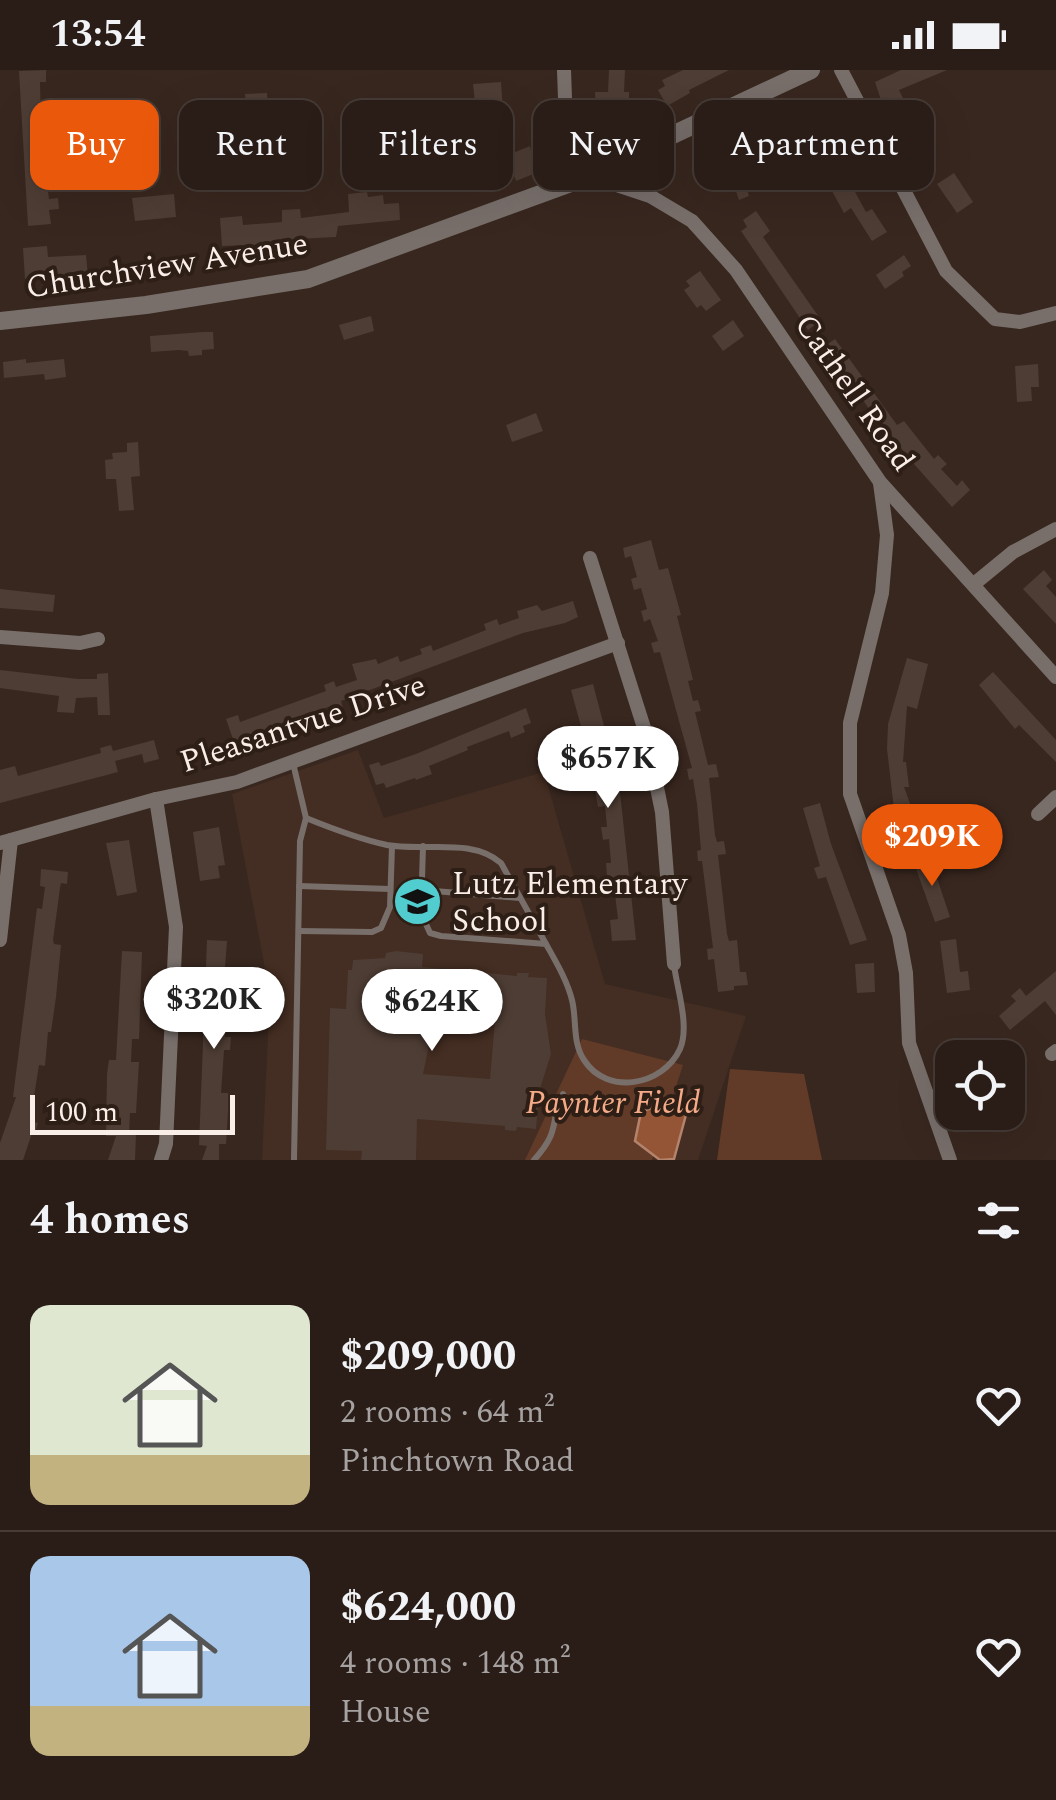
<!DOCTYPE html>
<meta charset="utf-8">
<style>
body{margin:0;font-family:Spectral,serif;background:#362a24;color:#f1f3f6;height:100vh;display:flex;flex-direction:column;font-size:38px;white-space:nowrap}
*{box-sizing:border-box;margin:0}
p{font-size:32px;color:#a5a2a1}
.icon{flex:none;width:55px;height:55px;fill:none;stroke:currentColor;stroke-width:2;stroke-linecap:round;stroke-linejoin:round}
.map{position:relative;height:1090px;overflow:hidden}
.details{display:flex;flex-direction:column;background:#2a1d17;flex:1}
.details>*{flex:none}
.banner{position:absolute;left:30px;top:30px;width:998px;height:90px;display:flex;gap:20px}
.fabs{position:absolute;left:935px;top:970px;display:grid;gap:20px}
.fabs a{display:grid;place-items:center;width:90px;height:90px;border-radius:20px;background:#2a1d17;box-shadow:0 10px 40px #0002,0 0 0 2px #463b36;font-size:50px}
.scale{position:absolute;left:30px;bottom:25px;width:205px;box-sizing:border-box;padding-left:10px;border:5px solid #faeee9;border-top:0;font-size:28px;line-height:35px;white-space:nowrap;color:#faeee9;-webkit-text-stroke:8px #2d1e16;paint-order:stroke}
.price{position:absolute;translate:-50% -85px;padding:0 22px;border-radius:35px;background:#fff;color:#222;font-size:32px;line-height:65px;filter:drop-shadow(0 2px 5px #0008)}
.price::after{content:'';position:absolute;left:50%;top:60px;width:30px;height:22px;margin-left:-15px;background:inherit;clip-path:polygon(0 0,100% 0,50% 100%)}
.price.selected{background:#ea580c;color:#fff}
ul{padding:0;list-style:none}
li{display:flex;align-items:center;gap:30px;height:250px;padding:0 30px}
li+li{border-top:2px solid #463b36}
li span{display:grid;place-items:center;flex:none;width:280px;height:200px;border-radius:20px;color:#555}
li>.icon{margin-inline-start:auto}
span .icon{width:120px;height:120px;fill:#fffc;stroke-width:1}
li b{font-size:42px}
h2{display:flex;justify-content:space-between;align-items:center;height:120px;padding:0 30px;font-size:42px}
.chip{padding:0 35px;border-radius:20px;background:#2a1d17;box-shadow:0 10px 40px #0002,0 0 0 2px #463b36;font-size:35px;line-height:90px}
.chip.selected{background:#ea580c;color:#fff}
.status{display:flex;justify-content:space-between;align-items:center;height:70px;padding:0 50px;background:#2a1d17;direction:ltr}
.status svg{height:28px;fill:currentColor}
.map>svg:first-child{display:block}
.built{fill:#442d22}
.green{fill:#623b28}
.water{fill:#945536;stroke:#b3836c;stroke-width:2.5}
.building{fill:#4e3d34;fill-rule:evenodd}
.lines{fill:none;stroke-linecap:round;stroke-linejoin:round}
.service{stroke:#786f6b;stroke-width:6}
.minor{stroke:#786f6b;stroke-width:14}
.tertiary{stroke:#786f6b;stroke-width:18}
.labels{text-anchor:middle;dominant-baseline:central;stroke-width:8;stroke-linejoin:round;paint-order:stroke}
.street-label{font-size:32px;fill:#faeee9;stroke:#2d1e16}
.poi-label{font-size:32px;fill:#faeee9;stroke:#2d1e16;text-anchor:start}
.park-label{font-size:32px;font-style:italic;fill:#f5ab88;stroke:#2d1e16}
</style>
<div class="status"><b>13:54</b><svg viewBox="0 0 49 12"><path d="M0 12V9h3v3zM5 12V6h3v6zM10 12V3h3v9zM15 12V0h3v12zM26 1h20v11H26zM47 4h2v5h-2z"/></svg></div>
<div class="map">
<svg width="1056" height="1090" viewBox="0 0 1056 1090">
<rect width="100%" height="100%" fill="#38271f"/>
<path class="built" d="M358 680 384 748 544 702 605 914 746 946 698 1090H262L270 925 232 724Z"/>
<g class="green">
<path d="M582 969 683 995 652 1090H525Z"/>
<path d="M730 999 804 1004 822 1090H717Z"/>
</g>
<path class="water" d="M680 1026 690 1030 674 1089 660 1090 635 1071 641 1042Z"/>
<g class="building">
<path d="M46 0V12H40L41 52H50L52 68H44L48 122 49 129 58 128 59 139 49 140 51 154 28 156 19 1Z"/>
<path d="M609 0H625L624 22H629V48L603 49V40H596L595 22H608Z"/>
<path d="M683 0H729L689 20 690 23 667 36 658 20 665 16 662 10Z"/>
<path d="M901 0H947L899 20 905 32 889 40 885 32 882 33 875 12Z"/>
<path d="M501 12 503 41H496L497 58 478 60 473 14Z"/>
<path d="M267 23 268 37H264L268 76 249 77 245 24Z"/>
<path d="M824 40 825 44 832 41 839 54 766 84 768 89 741 101 749 126 739 130 730 104 720 106 715 90 742 82 754 75 752 73Z"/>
<path d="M530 76 536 103 516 111 512 100 474 112 468 96 487 89 489 93Z"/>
<path d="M954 103 973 132 957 143 937 114Z"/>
<path d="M853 109 860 120 855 122 866 142 872 139 887 162 872 171 851 138 844 143 832 121Z"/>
<path d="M367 122 368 127 383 125 384 134 399 133 400 150 338 156 336 167 276 170 277 174 222 176 220 148 242 146 243 155 282 152V140L300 139 301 148 349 142 348 124Z"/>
<path d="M174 124 176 147 135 151 132 128Z"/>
<path d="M756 141 770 161 763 167 821 250 808 260 741 161 747 157 743 150Z"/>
<path d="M47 176 48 187 86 185 88 206 25 209 23 178Z"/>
<path d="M904 185 911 196 902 202 904 206 885 219 876 205Z"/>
<path d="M700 201 721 230 706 241 701 235 697 238 684 220 690 216 686 211Z"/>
<path d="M371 246 374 261 344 270 339 255Z"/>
<path d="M733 250 744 266 723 281 712 266Z"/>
<path d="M203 262H213L214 279 202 280V285L189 286 188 281 179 280 151 282 150 266Z"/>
<path d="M835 269 897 355 904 351 934 389 938 385 947 394 941 399 957 416 962 410 970 420 952 437 907 386 877 346 875 348 859 324 855 328 840 308 828 288 832 285 828 287 822 278Z"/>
<path d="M26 289V293L64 289 66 307 45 310 44 304 4 308 3 292Z"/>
<path d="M1038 294 1039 317H1031L1032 331 1017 332 1015 296Z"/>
<path d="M536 343 543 361 512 372 506 355Z"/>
<path d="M138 372 140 406 131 407 134 440 119 441 116 409H106L105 390 113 389 112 383 127 382V373Z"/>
<path d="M651 470 659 500 668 498 681 545 677 546 693 610 688 611 693 631 698 630 701 641 695 642 708 695 716 694 719 707 709 708 715 765 717 772 724 771 726 784 718 785 727 864 729 871 737 870 740 902H746L748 915 734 916V920L718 922 714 889 708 890 707 879 713 878 702 791H698L697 781 701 780 697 734 693 709 689 710 687 699 692 698 660 582 654 583 651 573 658 571 650 549 644 552 641 541 647 539 641 518 634 520 631 509 637 507 631 486 625 488 623 478Z"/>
<path d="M1044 500 1052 510 1046 516 1056 527V554L1023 519Z"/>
<path d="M0 519 55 525 53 542 0 538Z"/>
<path d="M573 531 578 547 565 553 523 563 370 620 341 631 343 638 333 642 331 636 234 672 226 649 238 645 240 652 326 621 324 615 334 611 336 617 357 610 352 594 376 589 378 594 398 586 400 592 422 584 420 579 431 575 433 581 486 560 484 554 497 549 499 555 519 548 517 541 537 535 542 541Z"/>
<path d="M907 588 928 594 917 639 907 636 903 692H906L909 717H904L918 755 902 761 894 739 887 679 888 654Z"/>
<path d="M0 600 78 609H97V604L108 603 110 645H98L97 627 76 628 74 643 57 642 59 626 0 618Z"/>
<path d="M993 602 1056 670V692L1019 655 1015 659 979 615Z"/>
<path d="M593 614 619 713 636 870 612 871 610 850 618 849 615 824H610L607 806 606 793H611L609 769 603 770 601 757H607L605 736 598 737 589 685 595 683 587 659 582 660 571 620Z"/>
<path d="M526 638 531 653 523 656 525 662 511 668 509 661 467 677 468 680 429 696 432 704 416 710 415 708 386 718 384 713 376 715 369 695 379 692 381 696 416 684Z"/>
<path d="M154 670 159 689 144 693 142 684 115 691 118 702 0 733V700L15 696 18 706 101 683 100 678 111 675 113 681Z"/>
<path d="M820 733 831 774 867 870 850 875 826 807 818 809 814 798 820 796 803 738Z"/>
<path d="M219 757 225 795 218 796 220 808 200 811 193 762Z"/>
<path d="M129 770 137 822 117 826 106 773Z"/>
<path d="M930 787 950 847 935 852 914 793Z"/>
<path d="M41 799 68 802 67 814 61 813 60 818 53 870 54 874 61 875 56 927 51 962H48L45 996 39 995 31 1045V1051L38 1053 35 1063H32L23 1090H0V1073L16 1027H13L37 838 42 839 45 817 40 816Z"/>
<path d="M956 869 960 902 968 901 970 920 947 923 940 871Z"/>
<path d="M207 870 227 871 225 897H234V908H227L225 929V967H231L230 980H224L221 1023H228V1041L226 1074H219V1090H202L207 1076 199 1075Z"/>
<path d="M122 881 142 882 139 969H132L131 992H139L136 1043H130L129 1064H136L135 1090H108L116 1066H106L107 1004 109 990H116Z"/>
<path d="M396 881 423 884 422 897 517 906V903H529L528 907 547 908 545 944 551 984 539 1022 536 1059 517 1057 516 1061 505 1060V1056L417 1049 416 1090H361L362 1081 326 1080 330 938 346 939 348 900H352L353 890 385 888 386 883ZM426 946 495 951 490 1009 423 1004 428 980Z"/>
<path d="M874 893 875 922 857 923 855 894Z"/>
<path d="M1056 901V945L1045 931 1010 960 999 946 1016 931 1011 926 1020 918 1026 926Z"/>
</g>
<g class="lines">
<g class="service">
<path d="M293 693 306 748 300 771 294 1090"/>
<path d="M306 748C333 759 359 769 387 775 424 782 471 767 501 793L546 874 441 866 430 863 421 843 423 776"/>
<path d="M299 816 390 819"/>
<path d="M422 820 520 828"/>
<path d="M299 861 372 862 381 858 390 837 392 776"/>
<path d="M546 874C556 892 567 910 572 930 577 950 572 972 584 990 607 1026 663 1016 680 979 690 956 677 919 674 895"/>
<path d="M534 1090C561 1060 549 1055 563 1024"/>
</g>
<g class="minor">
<path d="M564 0 568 114"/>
<path d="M841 0 946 201 995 249 1020 252 1056 243"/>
<path d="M587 105 650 126 692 151 736 200 880 412 1056 607"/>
<path d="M880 413 887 465 882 523 850 653V724L899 865 906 903 909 973 950 1090"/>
<path d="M590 488 646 664 662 742 674 894"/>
<path d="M974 514 1013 482 1056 459"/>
<path d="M0 567 80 573 98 569"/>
<path d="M156 729 176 857 166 1074 161 1090"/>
<path d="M1038 744 1056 727"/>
<path d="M0 773 156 729 237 712 618 573"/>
<path d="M0 870 11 770"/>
<path d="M1052 984 1056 981"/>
</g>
<path class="tertiary" d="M0 251 146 235 308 209 568 114 811 0"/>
</g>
<defs>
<symbol id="school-disc" viewBox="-11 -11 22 22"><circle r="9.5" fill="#52cdcf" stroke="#2d1e16"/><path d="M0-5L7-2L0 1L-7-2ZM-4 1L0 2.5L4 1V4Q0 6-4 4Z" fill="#111"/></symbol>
</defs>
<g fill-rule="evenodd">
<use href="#school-disc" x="390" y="804" width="55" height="55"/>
</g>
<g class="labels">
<g class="street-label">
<text transform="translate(167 196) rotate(-9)">Churchview Avenue</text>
<text transform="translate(854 323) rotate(55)">Cathell Road</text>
<text transform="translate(303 654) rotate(-18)">Pleasantvue Drive</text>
</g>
<g class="poi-label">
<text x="452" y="814">Lutz Elementary<tspan x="452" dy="37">School</tspan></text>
</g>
<g class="park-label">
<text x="613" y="1033">Paynter Field</text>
</g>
</g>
</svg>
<div class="fabs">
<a><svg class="icon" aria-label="locate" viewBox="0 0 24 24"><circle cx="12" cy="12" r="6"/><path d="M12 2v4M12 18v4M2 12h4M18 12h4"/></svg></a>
</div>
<div class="scale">100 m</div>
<b class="price" style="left:608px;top:741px">$657K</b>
<b class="price selected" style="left:932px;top:819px">$209K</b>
<b class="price" style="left:214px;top:982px">$320K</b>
<b class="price" style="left:432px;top:984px">$624K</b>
<div class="banner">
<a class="chip selected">Buy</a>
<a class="chip">Rent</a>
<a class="chip">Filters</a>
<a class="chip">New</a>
<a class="chip">Apartment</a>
</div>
</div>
<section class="details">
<h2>4 homes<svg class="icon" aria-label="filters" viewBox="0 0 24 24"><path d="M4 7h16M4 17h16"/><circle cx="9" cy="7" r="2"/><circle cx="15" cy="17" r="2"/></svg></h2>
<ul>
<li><span style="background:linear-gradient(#dfe7d0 75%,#c2b280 0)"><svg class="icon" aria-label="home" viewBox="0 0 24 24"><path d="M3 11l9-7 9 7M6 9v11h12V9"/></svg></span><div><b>$209,000</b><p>2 rooms · 64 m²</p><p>Pinchtown Road</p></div><svg class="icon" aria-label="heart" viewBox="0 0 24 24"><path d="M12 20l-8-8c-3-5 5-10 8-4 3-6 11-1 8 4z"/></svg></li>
<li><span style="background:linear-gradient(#a9c7e8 75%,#c2b280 0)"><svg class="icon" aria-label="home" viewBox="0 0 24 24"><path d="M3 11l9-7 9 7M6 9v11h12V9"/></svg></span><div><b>$624,000</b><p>4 rooms · 148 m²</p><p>House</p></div><svg class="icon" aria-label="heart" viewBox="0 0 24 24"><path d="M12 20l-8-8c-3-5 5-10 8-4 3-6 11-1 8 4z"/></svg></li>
</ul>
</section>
